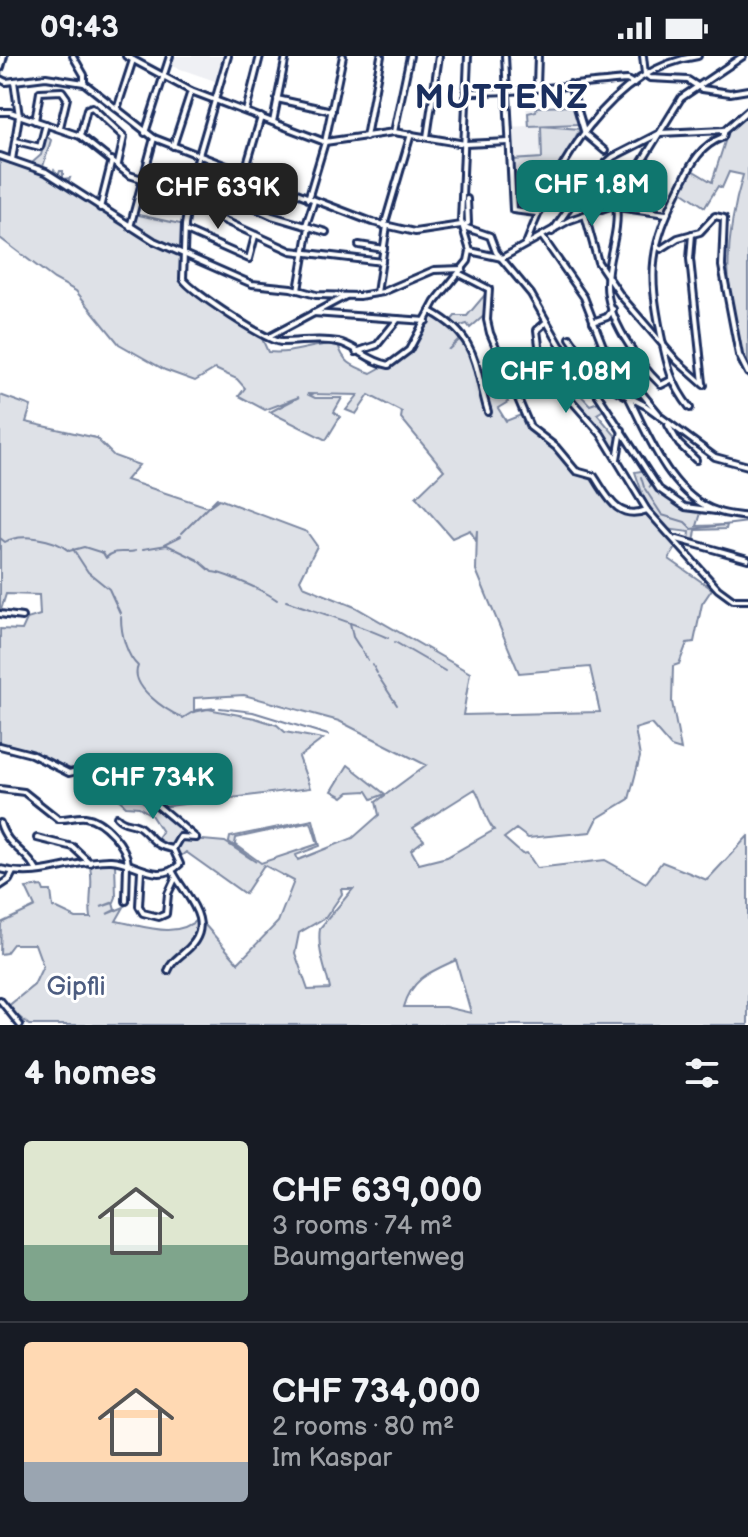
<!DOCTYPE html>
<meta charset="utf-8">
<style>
body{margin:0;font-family:"Balsamiq Sans",sans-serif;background:#242831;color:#f1f3f6;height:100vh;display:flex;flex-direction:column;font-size:30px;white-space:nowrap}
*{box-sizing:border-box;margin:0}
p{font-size:26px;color:#9ea1a6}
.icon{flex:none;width:44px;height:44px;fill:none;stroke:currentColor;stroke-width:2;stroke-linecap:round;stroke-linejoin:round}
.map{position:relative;height:969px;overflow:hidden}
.panel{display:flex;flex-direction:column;background:#171b24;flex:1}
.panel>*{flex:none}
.price{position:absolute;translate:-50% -68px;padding:0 18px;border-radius:16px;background:#0f766e;color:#fff;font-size:26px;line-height:52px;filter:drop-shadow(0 2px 4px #0008)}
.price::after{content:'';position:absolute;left:50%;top:48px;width:24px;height:18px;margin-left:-12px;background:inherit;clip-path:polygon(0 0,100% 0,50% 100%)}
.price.current{background:#222;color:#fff}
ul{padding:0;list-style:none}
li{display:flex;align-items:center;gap:24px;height:200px;padding:0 24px}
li+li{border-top:2px solid #363941}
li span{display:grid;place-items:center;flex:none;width:224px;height:160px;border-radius:8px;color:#555}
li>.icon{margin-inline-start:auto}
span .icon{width:96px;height:96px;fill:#fffc;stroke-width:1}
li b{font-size:34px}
h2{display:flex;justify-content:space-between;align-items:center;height:96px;padding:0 24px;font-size:34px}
.status{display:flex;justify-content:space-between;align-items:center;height:56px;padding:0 40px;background:#171b24;direction:ltr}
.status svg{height:22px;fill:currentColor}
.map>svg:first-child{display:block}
.built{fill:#eff0f4}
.green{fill:#dee1e7;stroke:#7c88a2;stroke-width:2;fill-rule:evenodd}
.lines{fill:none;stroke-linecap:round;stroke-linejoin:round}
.stream{stroke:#77839f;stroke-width:2}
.minor-casing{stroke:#1b2f5e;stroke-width:10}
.major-casing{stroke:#1b2f5e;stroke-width:12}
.minor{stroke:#fff;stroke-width:4}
.major{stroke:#fff;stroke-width:6}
.labels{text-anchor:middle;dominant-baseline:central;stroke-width:6;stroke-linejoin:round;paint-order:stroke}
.park-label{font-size:26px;fill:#4c5c80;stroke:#fff}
.district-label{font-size:34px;font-weight:bold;letter-spacing:2px;fill:#1b2f5e;stroke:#fff}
</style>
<div class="status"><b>09:43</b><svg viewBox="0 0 49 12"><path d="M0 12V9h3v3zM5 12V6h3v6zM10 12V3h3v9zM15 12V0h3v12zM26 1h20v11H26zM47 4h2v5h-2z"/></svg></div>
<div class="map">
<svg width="748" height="969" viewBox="0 0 748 969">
<rect width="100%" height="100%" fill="#fff"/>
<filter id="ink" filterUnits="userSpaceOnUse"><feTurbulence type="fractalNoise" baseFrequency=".0125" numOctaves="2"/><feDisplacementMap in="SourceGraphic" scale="16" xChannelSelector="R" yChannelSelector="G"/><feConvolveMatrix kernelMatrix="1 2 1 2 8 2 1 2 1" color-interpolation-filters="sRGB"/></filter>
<g filter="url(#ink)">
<g class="built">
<path d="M172 0H226L218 26 169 9Z"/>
<path d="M537 32V51L575 49 580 67 541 70 542 102 511 104 509 71 527 70 526 35Z"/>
</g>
<g class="green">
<path d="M575 50 579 68 529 70 528 57 536 55 537 51Z"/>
<path d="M748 56V319L737 307C727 236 722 189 743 119L729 116 722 132 718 130 705 151 680 134 690 113 712 126 729 73Z"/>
<path d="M541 70 580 73 537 153 517 154 512 104 542 102Z"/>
<path d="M46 80 51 84 42 114 51 119 54 114 58 120 60 115H63V123L70 122 67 129 129 171 134 158 185 169 183 223 223 258 259 276 268 296C295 299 314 287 338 288 343 307 353 310 371 317L405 298 432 256 450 266 455 260H467L488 235 486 258 470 272 467 268 457 271 463 279 448 294 464 280 477 304 508 346 498 352 506 365 521 359 530 374 555 392 574 417 593 422C610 448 614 459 648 454L635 416 646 414 654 427 649 431 655 429 669 443 701 457 697 470 727 469 726 473 696 474 694 487 689 485 690 476 666 473 679 487 669 503 712 533 702 548 694 586 687 587 679 608 673 610 672 646 681 694 671 691 651 668 635 673 640 701 629 743 598 762 591 776 528 782 516 773 504 782 522 798 527 797 537 812 605 804 646 827 662 806 707 824 748 780V969H29L7 951 34 929 43 910 35 888H13L6 897 0 898 1 867 35 851 26 832 42 830 44 835H51L53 851 76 862H91C88 842 94 830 90 810L115 806 116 841 114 846 101 851 113 847 115 854 107 858 124 851 116 865C144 870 176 884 199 862L238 907 278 866 294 825 264 809 245 838 186 796 180 801 174 790 180 782 225 786 256 806 229 786 230 781 313 764 320 790 296 799 298 804 353 782 379 759 376 746 426 709 339 665 244 639 194 642V656L208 653 255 662 277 669 285 676 323 683 299 701 310 732 161 751 97 710 69 717 48 705 0 690V573L22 574 27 563 40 559 39 539 6 538 0 557V339L31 350 26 366 96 382 114 400 139 409 126 424 208 451 219 443 307 476 317 490 300 524 303 530 355 551 470 617 463 659 600 656 590 611 519 617 476 514 477 474 476 485 470 474 452 482 416 441 444 414 401 362 402 356 369 339 356 358 346 354 358 339 307 338 315 342H342L334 356 340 361 326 384 270 356 299 341 265 354 239 340 245 332 237 323 215 313 195 325 165 314 119 288 76 235 54 223 0 182V101L32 107 41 99ZM475 733C484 747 483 761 494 774L447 801 419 808 411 794 424 784 413 772ZM311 766 318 788 261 807 235 788 236 782ZM341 833H353L320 872C317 894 325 911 330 933L308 934 295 897 299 877 326 861 342 838ZM456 904 471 957 445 951H404C412 922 430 916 456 904Z"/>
<path d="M575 333 590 349 601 345 607 352 597 358 620 385 617 397 570 342Z"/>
<path d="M348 709 385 738 372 743 367 735 349 736 343 741 332 735Z"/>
<path d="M96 712 156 750 191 779 176 781 171 791 154 787 162 776 151 759 139 751 126 750 102 728 94 725Z"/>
</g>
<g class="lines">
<g class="stream">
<path d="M641 421 644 431"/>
<path d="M645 433 662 459 685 466 692 473 748 466"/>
<path d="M182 477 217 442"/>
<path d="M0 482 5 486C20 477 54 482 69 495L84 491 103 497 106 502C116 492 123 498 136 495"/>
<path d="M165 488 181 480"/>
<path d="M73 493 88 516 109 533 120 557"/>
<path d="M143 493 167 489 198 504 212 516C222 516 267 536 277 544"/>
<path d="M286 545C321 557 355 567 388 582"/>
<path d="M121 561C121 579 127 600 138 610 129 630 165 654 183 662L196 654 215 652"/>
<path d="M350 567 353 581 368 604"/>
<path d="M395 586 445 615"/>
<path d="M372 608 377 617"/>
<path d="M378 620 397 649"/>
<path d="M220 652 253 656 328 679"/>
</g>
<defs>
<g id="minor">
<path d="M73 0 84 19V27"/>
<path d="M126 0 191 35 325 86 394 76 465 88 509 86"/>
<path d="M228 0 194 116 185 169 183 223C192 236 269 287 282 286 301 286 319 282 338 286 355 289 367 305 389 309L409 294 435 246 468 205 470 195 461 165 468 0"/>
<path d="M505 0 513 154 536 157"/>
<path d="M643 0 645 18"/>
<path d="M645 18 650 22 688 24 702 33 730 37 748 34"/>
<path d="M0 23 6 26 46 21 84 27 154 82 372 166 415 176 461 169"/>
<path d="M570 28 585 78 605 95"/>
<path d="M537 30 538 0"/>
<path d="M468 36C520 37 575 28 627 24L634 28"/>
<path d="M277 43 332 55"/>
<path d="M117 53 133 4"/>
<path d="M246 55 260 0"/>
<path d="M0 56H10L80 80 129 119 142 123"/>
<path d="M35 65 40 36 62 35 67 42 60 71"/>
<path d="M273 66 286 0"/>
<path d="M394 76 410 0"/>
<path d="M145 77 170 0"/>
<path d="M80 80 87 53 92 51 124 81 118 108"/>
<path d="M366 81 381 0"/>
<path d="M427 81 439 0"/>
<path d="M16 85 40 91 46 68"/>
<path d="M173 90 191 35"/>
<path d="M0 100 46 116 154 185 252 228 291 232 316 239 359 240 383 236 434 214 463 213"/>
<path d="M12 104 19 60 14 25"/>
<path d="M244 119 261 61"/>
<path d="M192 124 272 160 326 176"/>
<path d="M308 143 325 86 343 0"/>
<path d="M188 148 291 195 382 206"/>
<path d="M616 148C620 177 607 200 607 227 606 261 638 307 661 329L671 324"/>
<path d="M616 148 681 42 743 0"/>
<path d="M617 151 666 158"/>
<path d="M100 152 112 104"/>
<path d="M585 159 598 206 621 240 677 305 704 329"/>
<path d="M306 169 314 145"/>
<path d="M464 169 468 167 467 143"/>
<path d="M384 170 411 78"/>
<path d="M130 171 154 82"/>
<path d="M464 171 490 180 496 196 531 238 560 289 587 319 646 350 715 401 748 410"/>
<path d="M186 175 249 203 255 180"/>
<path d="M552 176 591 120 613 101 660 77 725 74"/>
<path d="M692 178 690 203 703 327"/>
<path d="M543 182 584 241 603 290 659 358"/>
<path d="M526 188C555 112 608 13 698 0"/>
<path d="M359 189 384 193"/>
<path d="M657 190 661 193 678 182 700 176 715 160 724 162 722 210 739 299 748 317"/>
<path d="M470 195 502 202"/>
<path d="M502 202 570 164 616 148"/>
<path d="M460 218 489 233 487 264 490 277 530 371 556 391 576 415 594 420C608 441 617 465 647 454"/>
<path d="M298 234 309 171"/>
<path d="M377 237 387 170"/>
<path d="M432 256C479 282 474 309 488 356"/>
<path d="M313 257 426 265"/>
<path d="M593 266 607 261 613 253"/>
<path d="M545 267 537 274 540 297 556 327 601 378 647 454 718 533 733 544H748"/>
<path d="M271 280 346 240"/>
<path d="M570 282 591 312 596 336 659 433 685 451 716 455"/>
<path d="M356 296 377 289 398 263"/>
<path d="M629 342C649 381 671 440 717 455 726 459 738 459 748 461"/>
<path d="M690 352C671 328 667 309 661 279 648 214 650 191 680 131 691 109 699 90 723 81L725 74 748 54"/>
<path d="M668 369 679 388 696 404"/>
<path d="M617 403 622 374"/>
<path d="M677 483 748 503"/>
<path d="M0 558 22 561"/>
<path d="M0 690 31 698 69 717 95 711 158 750 196 782"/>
<path d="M0 733 24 736 58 763C67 764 76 760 85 761 103 763 127 790 128 808"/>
<path d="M117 761C125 770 133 765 141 772 154 783 154 790 173 793"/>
<path d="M0 767C7 791 27 795 37 815"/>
<path d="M37 782 73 791 90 807"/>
<path d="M173 793 180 781 196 782"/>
<path d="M0 813C43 824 74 803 111 804 135 805 158 830 180 808L173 793"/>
<path d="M141 814 139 850 143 857 159 861 166 858 168 838 175 823"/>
<path d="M0 830 9 824 13 816"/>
<path d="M126 845 127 807"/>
<path d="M168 915C172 904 181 900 189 892 217 865 183 838 172 814"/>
<path d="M0 944 20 969"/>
</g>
<path id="major" d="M0 11 3 0"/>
</defs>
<use href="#minor" class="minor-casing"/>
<use href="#major" class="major-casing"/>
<use href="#minor" class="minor"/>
<use href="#major" class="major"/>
</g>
</g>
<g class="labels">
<g class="park-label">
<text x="76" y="931">Gipfli</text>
</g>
<g class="district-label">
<text x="502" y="41">MUTTENZ</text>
</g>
</g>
</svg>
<b class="price" style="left:592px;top:172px">CHF 1.8M</b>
<b class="price current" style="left:218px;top:175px">CHF 639K</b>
<b class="price" style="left:566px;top:359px">CHF 1.08M</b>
<b class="price" style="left:153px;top:765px">CHF 734K</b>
</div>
<section class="panel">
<h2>4 homes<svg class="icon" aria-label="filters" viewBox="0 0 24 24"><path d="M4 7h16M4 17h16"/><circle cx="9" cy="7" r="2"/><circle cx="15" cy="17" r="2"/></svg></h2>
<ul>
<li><span style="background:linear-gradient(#dfe7d0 65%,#7fa58c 0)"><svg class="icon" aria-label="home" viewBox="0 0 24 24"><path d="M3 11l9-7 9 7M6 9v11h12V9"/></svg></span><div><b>CHF 639,000</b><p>3 rooms · 74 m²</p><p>Baumgartenweg</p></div></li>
<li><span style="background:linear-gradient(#ffd9b3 75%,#9aa5b1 0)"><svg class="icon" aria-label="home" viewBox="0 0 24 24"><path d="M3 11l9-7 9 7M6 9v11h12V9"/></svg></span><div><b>CHF 734,000</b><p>2 rooms · 80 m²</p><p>Im Kaspar</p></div></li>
</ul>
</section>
